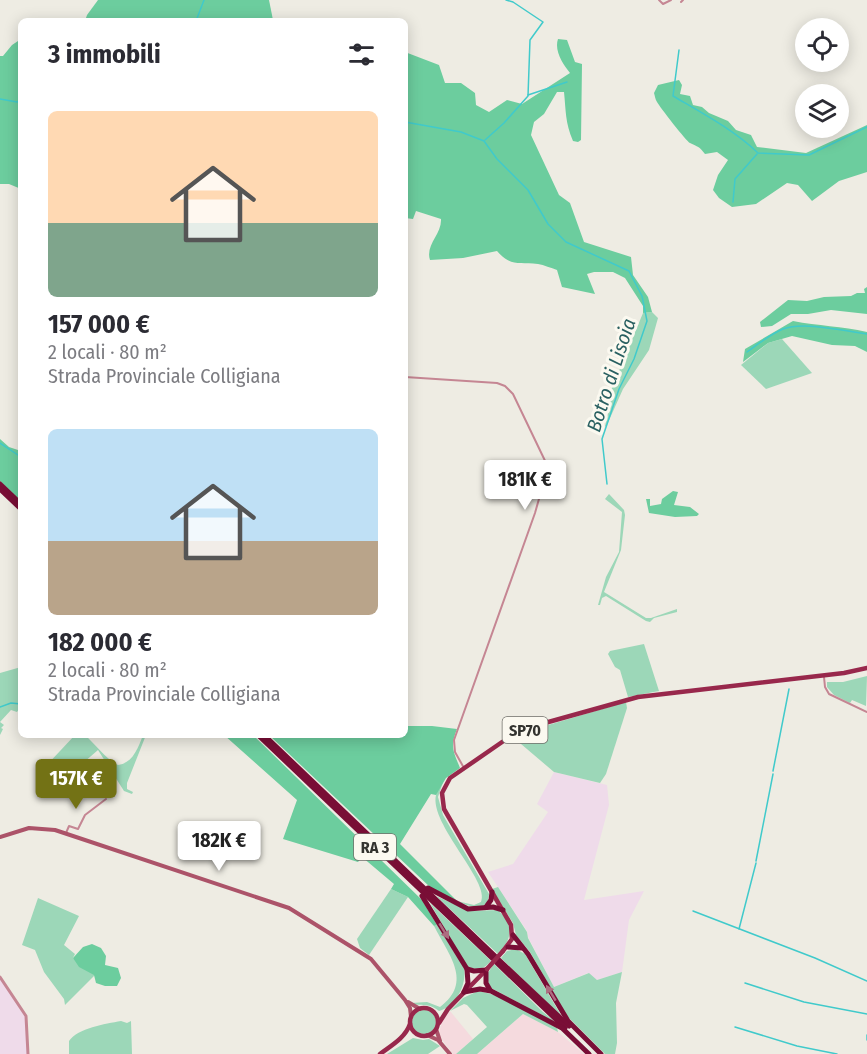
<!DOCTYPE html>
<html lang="it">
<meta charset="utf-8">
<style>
body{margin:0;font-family:"Fira Sans Condensed",sans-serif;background:#f2f2f3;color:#2b2b33;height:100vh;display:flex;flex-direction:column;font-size:22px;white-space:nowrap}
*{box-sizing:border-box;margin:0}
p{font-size:20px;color:#7c7c81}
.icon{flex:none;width:33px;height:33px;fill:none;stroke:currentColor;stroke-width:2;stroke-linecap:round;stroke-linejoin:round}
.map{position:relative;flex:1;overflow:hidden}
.side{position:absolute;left:18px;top:18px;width:390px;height:720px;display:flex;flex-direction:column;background:#fff;border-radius:9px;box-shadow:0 3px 15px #0003}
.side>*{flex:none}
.tools{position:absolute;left:795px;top:18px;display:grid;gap:12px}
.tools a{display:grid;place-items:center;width:54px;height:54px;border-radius:50%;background:#fff;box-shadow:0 3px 15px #0003;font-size:30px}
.price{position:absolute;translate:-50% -51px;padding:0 14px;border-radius:6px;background:#fff;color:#222;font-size:20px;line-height:39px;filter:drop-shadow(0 2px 3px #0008)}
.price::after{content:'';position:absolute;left:50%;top:36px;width:18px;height:14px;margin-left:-9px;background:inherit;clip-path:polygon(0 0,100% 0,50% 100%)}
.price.active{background:#737215;color:#fff}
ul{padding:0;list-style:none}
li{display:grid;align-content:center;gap:12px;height:318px;padding:0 30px}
li span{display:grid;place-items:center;height:186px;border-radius:9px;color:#555}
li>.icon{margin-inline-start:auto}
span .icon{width:108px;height:108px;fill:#fffc;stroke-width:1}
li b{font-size:26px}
h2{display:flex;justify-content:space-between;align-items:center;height:72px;padding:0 30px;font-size:26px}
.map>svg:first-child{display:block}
.commercial{fill:#f5dade}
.industrial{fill:#efdbea}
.green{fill:#9cd7b8}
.forest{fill:#6ccd9e}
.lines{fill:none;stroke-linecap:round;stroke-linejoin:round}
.stream{stroke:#40cacb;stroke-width:1.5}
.minor{stroke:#c58693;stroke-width:2}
.tertiary{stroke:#c58693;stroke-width:3}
.secondary{stroke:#ac5369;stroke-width:4}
.primary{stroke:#98284c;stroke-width:4.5}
.motorway{stroke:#790e36;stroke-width:5}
.primary-bridge{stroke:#98284c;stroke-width:4.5}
.oneway{fill:#ad6c80}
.labels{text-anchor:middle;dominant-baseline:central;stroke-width:6;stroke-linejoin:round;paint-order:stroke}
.shield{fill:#fbf9f0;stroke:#6f6e69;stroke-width:1.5}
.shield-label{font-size:16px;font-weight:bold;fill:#33332f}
.water-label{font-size:20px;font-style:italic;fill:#296061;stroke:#fbf9f0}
</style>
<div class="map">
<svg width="867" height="1054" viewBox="0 0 867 1054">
<rect width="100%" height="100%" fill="#eeece3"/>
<g class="commercial">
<path d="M450 1011 473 1039 456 1054H453L443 1041 439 1033 442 1021Z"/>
<path d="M523 1014 558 1032 584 1054H477Z"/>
</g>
<g class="industrial">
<path d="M554 772 607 785 609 805 584 900 644 891 629 920 622 972 597 980 588 973 554 987 528 937 527 931 488 872 513 864 548 812 537 804Z"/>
<path d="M0 977 26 1016 28 1054H0Z"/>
</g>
<g class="green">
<path d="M652 312 658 318 649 350 623 389 606 427 605 426 609 410V395L643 313Z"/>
<path d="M782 339 812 373 766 389 741 365 768 343Z"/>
<path d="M609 494 624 510 625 515 621 550 604 592 646 618H651L677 609V612L654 618 650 622 646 621 606 596 602 598 600 605H598L606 577 619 552 622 512 605 499Z"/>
<path d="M644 644 659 691 628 697 620 670 615 667 608 654 610 651Z"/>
<path d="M21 667V706L17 712 11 710 0 722 4 725 1 728 3 729 0 735V752V673Z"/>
<path d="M867 676 866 706 852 700 850 703 834 695 827 687V682H843Z"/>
<path d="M626 702 627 708 606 774 600 783 554 772 514 738 528 731Z"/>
<path d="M75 735H85C94 743 108 761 118 765 133 763 138 748 143 735H146L127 783V789L133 792 132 794 124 791 98 750 68 776 45 767Z"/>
<path d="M443 782 438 797 443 815 489 894C488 914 468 906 457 901L474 905 481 902C491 882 429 824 436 795 437 791 441 786 443 782Z"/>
<path d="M498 887 527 932 528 938 554 987 589 973 597 980 622 972 616 1003 617 1043 615 1054H605L567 1016 530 952 516 935 513 923 492 889Z"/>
<path d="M391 889 408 897 369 955 360 948 357 939Z"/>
<path d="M436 896 470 911 498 910C515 926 512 939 498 954Z"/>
<path d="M38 898 79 916 64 945 75 954 73 958 95 975 65 1005 64 999 44 972 35 950 22 945Z"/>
<path d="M430 903 491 961C483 970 479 970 467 967Z"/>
<path d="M437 925 464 968C467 985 456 1006 439 1011 426 1001 423 1008 411 1003L427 1002 440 1007C474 982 448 954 434 926Z"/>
<path d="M516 949 525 954 562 1017 501 958 507 951Z"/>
<path d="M494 964 543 1012 557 1023 489 987 487 974Z"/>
<path d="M478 991C505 995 532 1015 557 1028L558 1032 523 1014 477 1054H456L487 1027 467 1005 464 1004 450 1011 463 998Z"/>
<circle cx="424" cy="1022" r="12"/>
<path d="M121 1021 127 1023 131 1021 132 1054H69V1041C78 1028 105 1024 121 1021Z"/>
<path d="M413 1038 423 1040 429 1039 440 1046 428 1054H387Z"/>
</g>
<g class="forest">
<path d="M98 0H269L273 20 85 21 87 15Z"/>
<path d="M21 39V189L9 184H0V56H3L12 45Z"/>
<path d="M558 39 567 40 575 62 582 64 581 140 578 142 573 141C565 122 566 111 564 92H557L544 114 534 122 531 135 559 195 570 203 584 242 631 257 633 275 648 297 652 312 643 313V306L625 278 613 272H594L587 274 595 294 562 287 557 270C551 268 544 265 538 264 519 262 511 267 497 251L463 258 430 260C425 245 442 234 441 219L416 211 413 219 405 218V52L439 65 445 83H461L475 93 476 105 489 112 507 100 522 104 570 73C563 64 554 51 558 39Z"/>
<path d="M679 80 682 85 680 94 690 96 693 105 702 107 709 113 728 121 736 130 751 135 757 147 806 153 867 125V172L839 181 812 201 798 185 787 183 756 204 732 207 719 198 713 190 718 175 728 160 717 152 705 154C699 146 698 147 690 143 687 142 659 106 657 102 655 99 655 96 654 93L658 85Z"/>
<path d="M867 287V314L831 310 808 314H791L772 326 761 327 760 322 788 300 807 301 824 297 851 296 857 293H865L864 289Z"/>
<path d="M793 321C818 326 842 326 867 332V352L855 346 832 345 792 336 768 343 743 362 745 349Z"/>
<path d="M0 439 9 447 21 451V501L0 481Z"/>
<path d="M673 491 678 492 674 505 690 507 699 514 697 516 675 517 649 513 646 499H650V506L661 504 662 499Z"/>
<path d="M405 726H432L457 729C450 746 453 751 460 768L446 778 436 795 431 794 400 844 457 901 431 888 269 735H405Z"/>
<path d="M224 735H253L422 900 437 925 434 926 408 897 391 889 394 884 362 857 358 862 283 839 297 800Z"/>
<path d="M92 944 101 948 106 956 105 965 118 968 121 978 117 986H105L96 983 94 975 79 967 73 958 83 947Z"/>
</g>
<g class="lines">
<g class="stream">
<path d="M196 21 204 0"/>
<path d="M679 50 673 96C702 113 734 130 758 153L809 155 867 127"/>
<path d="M528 95 567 82"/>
<path d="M0 99 17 102 21 100"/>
<path d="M405 122 461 132 484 141 497 159 528 190 548 224 566 242 629 271 642 296 647 321 634 359 619 389 602 439 607 484"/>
<path d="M485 140 504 123 528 96 530 40 543 22 513 2 506 0"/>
<path d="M733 202 735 179 757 154"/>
<path d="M747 352C758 344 769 335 783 329 804 321 844 331 867 334"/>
<path d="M0 443 21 457"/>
<path d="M0 707 11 703 21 704"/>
<path d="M773 771 789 689"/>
<path d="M756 861 773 774"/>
<path d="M693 911 815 958 867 981"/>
<path d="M739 929 756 863"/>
<path d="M745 983 804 1002 867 1014"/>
<path d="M735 1027 797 1046 837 1054"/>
<path d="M867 1035V1040"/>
</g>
<g class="minor">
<path d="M659 0 663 4 671 0"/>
<path d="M681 2 683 0"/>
<path d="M405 377 497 383 505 386 513 394 548 467 535 513 454 740 455 752 464 768"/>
<path d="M824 677 825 687 829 694 867 712"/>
<path d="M66 833 69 826 78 829 85 815 106 799"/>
</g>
<path class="tertiary" d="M0 977 26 1016 28 1054"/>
<g class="secondary">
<path d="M0 837 29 828 55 830 289 908 371 959 405 1000 410 1008 411 1017"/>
<path d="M408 1002 420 1009"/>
<path d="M436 1029 440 1041"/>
<path d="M427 1035 438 1040 450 1054"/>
</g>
<g class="primary">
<path d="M503 951 512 939 511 925 444 809 442 793 450 778 505 740 534 726 638 697 844 673 867 668"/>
<circle cx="424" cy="1022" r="14"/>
<path d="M439 1023 448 1009 487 969"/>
<path d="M380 1054C392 1045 405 1038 410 1024"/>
</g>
<g class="motorway">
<path d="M0 484 21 504"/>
<path d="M0 489 21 509"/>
<path d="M258 735 492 958"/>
<path d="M264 735 495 956"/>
<path d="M428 888 468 909 493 907 503 910"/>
<path d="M422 896 467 969 468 983 464 992"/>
<path d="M486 907 491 900 492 892"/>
<path d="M513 935 528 954 568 1021 601 1054"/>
<path d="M508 947 522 948"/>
<path d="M499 960 569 1026"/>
<path d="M497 963 565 1028"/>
<path d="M467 969 474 971 486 970V983L490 990"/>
<path d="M464 992 480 989 491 991 562 1028 589 1054"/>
</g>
<path class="primary-bridge" d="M487 969 503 951"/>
</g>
<defs><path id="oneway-solid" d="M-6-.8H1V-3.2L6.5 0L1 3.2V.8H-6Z" transform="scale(1.5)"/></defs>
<g class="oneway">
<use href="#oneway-solid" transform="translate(444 931) rotate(59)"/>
<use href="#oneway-solid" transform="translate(551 993) rotate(-121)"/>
</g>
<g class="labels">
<g class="shield">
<rect x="502.5" y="717" width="45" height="26" rx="4.5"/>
<rect x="354" y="834" width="42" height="26" rx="4.5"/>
</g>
<g class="shield-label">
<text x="525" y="730">SP70</text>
<text x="375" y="847">RA 3</text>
</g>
<g class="water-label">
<text transform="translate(611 375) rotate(-72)">Botro di Lisoia</text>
</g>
</g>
</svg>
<div class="tools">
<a><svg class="icon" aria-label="locate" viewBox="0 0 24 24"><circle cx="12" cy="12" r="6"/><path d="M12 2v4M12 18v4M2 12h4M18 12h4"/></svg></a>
<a><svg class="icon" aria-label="layers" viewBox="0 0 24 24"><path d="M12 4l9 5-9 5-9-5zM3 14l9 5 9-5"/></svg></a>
</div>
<b class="price" style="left:525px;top:511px">181K €</b>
<b class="price active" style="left:76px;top:810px">157K €</b>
<b class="price" style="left:219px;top:872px">182K €</b>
<section class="side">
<h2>3 immobili<svg class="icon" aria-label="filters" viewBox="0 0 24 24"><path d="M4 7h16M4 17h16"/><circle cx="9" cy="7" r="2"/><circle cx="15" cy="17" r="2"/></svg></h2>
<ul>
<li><span style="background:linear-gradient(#ffd9b3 60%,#7fa58c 0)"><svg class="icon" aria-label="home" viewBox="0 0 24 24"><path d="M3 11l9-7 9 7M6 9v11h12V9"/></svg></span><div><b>157 000 €</b><p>2 locali · 80 m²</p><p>Strada Provinciale Colligiana</p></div></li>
<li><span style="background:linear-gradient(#bfe0f5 60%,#b9a48a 0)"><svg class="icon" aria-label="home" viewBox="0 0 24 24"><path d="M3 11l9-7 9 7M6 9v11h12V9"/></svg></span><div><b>182 000 €</b><p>2 locali · 80 m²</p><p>Strada Provinciale Colligiana</p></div></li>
</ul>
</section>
</div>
